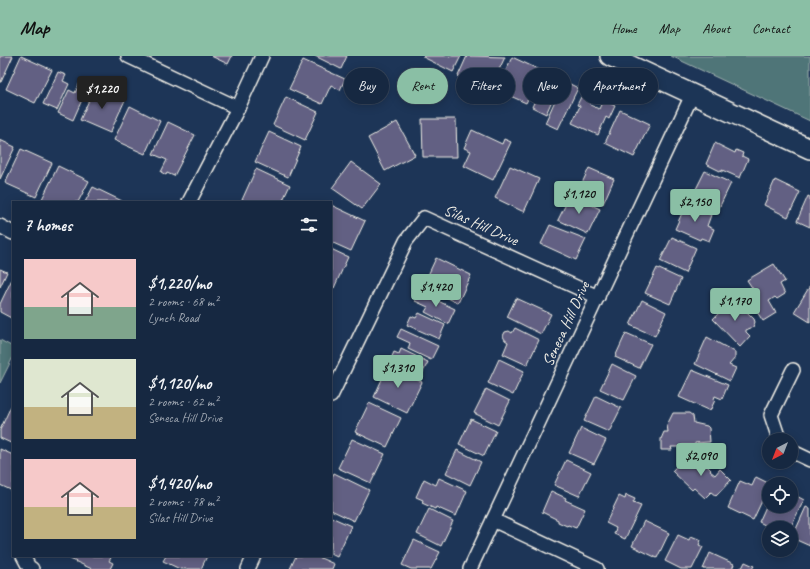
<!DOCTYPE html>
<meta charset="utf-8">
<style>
body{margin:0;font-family:Caveat,sans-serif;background:#23344c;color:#f1f3f6;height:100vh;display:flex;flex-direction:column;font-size:15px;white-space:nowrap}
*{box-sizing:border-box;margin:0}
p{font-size:13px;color:#9ea6b1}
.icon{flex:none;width:22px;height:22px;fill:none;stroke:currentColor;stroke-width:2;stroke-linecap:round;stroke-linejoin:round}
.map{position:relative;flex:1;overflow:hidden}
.drawer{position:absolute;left:12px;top:145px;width:320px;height:356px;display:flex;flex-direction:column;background:#162841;border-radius:0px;box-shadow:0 2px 10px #0003,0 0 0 1px #35445a}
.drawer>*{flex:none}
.hud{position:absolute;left:344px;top:12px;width:380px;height:36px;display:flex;gap:8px}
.needle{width:26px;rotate:222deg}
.buttons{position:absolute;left:762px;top:377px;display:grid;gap:8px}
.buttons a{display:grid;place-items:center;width:36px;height:36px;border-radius:50%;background:#162841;box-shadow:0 2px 10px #0003,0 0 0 1px #35445a;font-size:20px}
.price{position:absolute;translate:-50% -34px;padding:0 9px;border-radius:4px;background:#8abfa5;color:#111;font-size:13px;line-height:26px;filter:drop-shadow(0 1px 2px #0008)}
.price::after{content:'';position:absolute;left:50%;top:24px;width:12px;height:9px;margin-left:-6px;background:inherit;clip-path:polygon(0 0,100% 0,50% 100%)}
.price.current{background:#222;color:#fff}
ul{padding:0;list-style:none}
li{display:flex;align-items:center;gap:12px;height:100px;padding:0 12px}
li span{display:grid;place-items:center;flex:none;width:112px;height:80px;border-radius:0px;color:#555}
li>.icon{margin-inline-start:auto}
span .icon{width:48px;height:48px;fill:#fffc;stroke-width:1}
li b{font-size:17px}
h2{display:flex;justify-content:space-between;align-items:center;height:48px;padding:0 12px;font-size:17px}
.pill{padding:0 14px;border-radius:18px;background:#162841;box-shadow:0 2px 10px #0003,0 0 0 1px #35445a;font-size:14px;line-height:36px}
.pill.current{background:#8abfa5;color:#111}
header{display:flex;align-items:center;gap:24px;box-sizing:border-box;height:56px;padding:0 20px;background:#8abfa5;color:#111}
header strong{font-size:19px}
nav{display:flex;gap:22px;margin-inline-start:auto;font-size:14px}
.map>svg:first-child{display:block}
.green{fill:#4f7578;stroke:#a2b3b0}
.building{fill:#626183;stroke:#f4f1e8}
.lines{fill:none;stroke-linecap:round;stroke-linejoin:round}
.street-casing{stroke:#f4f1e8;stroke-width:16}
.secondary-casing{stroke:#f4f1e8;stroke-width:22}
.street{stroke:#1d3557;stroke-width:13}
.secondary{stroke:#1d3557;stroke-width:19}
.labels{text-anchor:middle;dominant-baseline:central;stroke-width:3;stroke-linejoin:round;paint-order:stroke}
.street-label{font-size:16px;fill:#f4f1e8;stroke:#1d3557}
</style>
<header>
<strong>Map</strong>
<nav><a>Home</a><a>Map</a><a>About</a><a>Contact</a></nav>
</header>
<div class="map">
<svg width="810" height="513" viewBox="0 0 810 513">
<rect width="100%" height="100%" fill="#1d3557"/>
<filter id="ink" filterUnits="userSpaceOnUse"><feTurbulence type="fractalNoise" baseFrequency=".025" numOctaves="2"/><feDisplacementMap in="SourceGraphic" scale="8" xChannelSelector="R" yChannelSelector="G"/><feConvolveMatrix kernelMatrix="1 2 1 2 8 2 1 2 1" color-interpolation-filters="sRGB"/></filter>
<g filter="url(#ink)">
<g class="green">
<path d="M671 0H810V65Z"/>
<path d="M0 284 13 291V301L0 327Z"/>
</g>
<g class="building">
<path d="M0 0H13L1 26H0Z"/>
<path d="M21 0 52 14 35 47 6 33Z"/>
<path d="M211 0H232L228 8Z"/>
<path d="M315 0H347L341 13Z"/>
<path d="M423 0H461L453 16 423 1Z"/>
<path d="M467 0 505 1 489 35 458 20Z"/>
<path d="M512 1 542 15 526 47 497 34Z"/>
<path d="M303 4 345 23 340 34 331 29 322 48 289 33Z"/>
<path d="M58 16 66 19 63 25 69 28 57 54 43 48Z"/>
<path d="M546 20 555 24 553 29 558 31 546 58 532 51Z"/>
<path d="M81 24 89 28 73 64 58 57 69 34 75 37Z"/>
<path d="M570 28 578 32 558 73 545 67 558 38 564 40Z"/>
<path d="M95 31 125 44 110 77 80 64Z"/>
<path d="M584 35 595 40 590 49 599 53 603 44 615 50 609 63 606 61 598 79 572 67 580 50 577 49Z"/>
<path d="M286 41 318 56 305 84 273 69Z"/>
<path d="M130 50 160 65 145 98 114 84Z"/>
<path d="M620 54 650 68 634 101 605 87Z"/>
<path d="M422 63H456L457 101H423Z"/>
<path d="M168 66 195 79 174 120 167 117 166 119 161 116 167 104 153 98Z"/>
<path d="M397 66 415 99 385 115 368 82Z"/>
<path d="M472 74 502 88 504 83 511 86 493 124 464 110 471 95 464 92Z"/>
<path d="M269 76 301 91 288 121 255 106Z"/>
<path d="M0 84 15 91 0 123Z"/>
<path d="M715 87 735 97 736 94 743 97 742 100 748 103 740 122 722 114V116L706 108Z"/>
<path d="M21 93 52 107 36 141 5 127Z"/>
<path d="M351 106 381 128 362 153 332 132Z"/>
<path d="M58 110 89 125 78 146H47L42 143Z"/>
<path d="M510 110 539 123 524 156 495 142Z"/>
<path d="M589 112 614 123 603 148 578 136Z"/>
<path d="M256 113 290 129 282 146H246L242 144Z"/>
<path d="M705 115 731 127 719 152 693 139Z"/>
<path d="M775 124 800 136 788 161 764 149Z"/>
<path d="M93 131 122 145V146H85Z"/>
<path d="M808 140 810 141V171L797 165Z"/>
<path d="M575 141 600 153 588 178 558 164 568 144 573 146Z"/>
<path d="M686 148 711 159 707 170 714 173 709 185 701 182 700 184 675 173Z"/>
<path d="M331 149 365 165 351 195 331 186Z"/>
<path d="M550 169 586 183 576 204 541 188Z"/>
<path d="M672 181 696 192 685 217 660 205Z"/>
<path d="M331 193 348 201 334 232 331 230Z"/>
<path d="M436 202 471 219 458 247 423 230Z"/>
<path d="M774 208 785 225 780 228 785 238 777 243 775 241 769 245 776 257 763 265 755 253 758 251 749 235 753 233 747 224Z"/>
<path d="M657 212 681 223 670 248 645 237Z"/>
<path d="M0 213 7 216 0 231Z"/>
<path d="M13 221V263L0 256V248Z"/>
<path d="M810 230V266L794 256Z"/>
<path d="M419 236 455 253 448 268 425 256 428 251 415 245Z"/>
<path d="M734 241 742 249 741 250 754 263 755 266 753 271 746 274V276L750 280 740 291 713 263Z"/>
<path d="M516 242 551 258 541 278 507 261Z"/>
<path d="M642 244 666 256 655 280 630 269Z"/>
<path d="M419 257 445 269 439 283 407 269 411 260 416 262Z"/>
<path d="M515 272 539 284 527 309 503 298 508 286 505 284 503 280 505 276 509 275 512 277Z"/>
<path d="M401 273 438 290 431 304 408 293 410 287 397 281Z"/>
<path d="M626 277 651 288 639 312 615 301Z"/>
<path d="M707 281 735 296V302L729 309 736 312 730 325 695 308Z"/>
<path d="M401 293 428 306 421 320 390 305 394 296 399 298Z"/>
<path d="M499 303 524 315 513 339 488 327Z"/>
<path d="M612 308 636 320 624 344 600 333Z"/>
<path d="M388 310 422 326 407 357 374 341Z"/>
<path d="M692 314 728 329 722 343 715 340 714 343 715 344 710 355 679 341Z"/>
<path d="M486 333 510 345 498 369 474 357Z"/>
<path d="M596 340 621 352 609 376 584 365Z"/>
<path d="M369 347 401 362 387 391 355 376Z"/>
<path d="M11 350 13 351V388L0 382V374Z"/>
<path d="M673 357H689L693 360 694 367 707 370 709 372 710 386 695 387V389H682V391H671L672 394H661V383L664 376H668L667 369Z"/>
<path d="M471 363 496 375 484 400 459 388Z"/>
<path d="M581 372 606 384 594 408 569 397Z"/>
<path d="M352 383 385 398 371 427 338 412Z"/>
<path d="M0 393 13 399V435L0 429Z"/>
<path d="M457 394 481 406 470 429 446 417Z"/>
<path d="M688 398 698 407 701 404 711 414 710 415 715 419 720 413 731 424 716 440 711 436 705 442 694 432 692 434 672 415Z"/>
<path d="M566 404 591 416 579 440 554 429Z"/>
<path d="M334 417 369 434 354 465 331 454V424Z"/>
<path d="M756 421 770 428 753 464 728 452 740 425 752 430Z"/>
<path d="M439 422 467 435 456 460 436 451 435 453 422 447 423 444 416 441 424 423 436 429Z"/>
<path d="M551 435 566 442 565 444 585 453 576 472 568 469 567 470 558 466V464L542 456Z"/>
<path d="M791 437 804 444 790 472H771L759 466 769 444V450H791Z"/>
<path d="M626 439 635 443 633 447 641 450 625 483 614 478 616 472 606 467 619 440 625 443Z"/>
<path d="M806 451 810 453V490L792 482Z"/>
<path d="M429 453 453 465 441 490 417 478Z"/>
<path d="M331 461 351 470 337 501 331 498Z"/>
<path d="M644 465 669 477 657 502 632 490Z"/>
<path d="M678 479 689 484 691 480 701 484 699 489 703 491 692 513H681L665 505Z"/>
<path d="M414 484 440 496 431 513H411L402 509Z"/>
<path d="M710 497 734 508 732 513H703Z"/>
<path d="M71 500H112L109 505 113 507 110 513H92L70 503Z"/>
<path d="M166 500H207L201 513H180L163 505Z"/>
<path d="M296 500H316L334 508 332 513H290Z"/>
<path d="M745 506 754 510 752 513H740L741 511 742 512Z"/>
</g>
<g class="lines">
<defs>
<g id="street">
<path d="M128 0 238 52"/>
<path d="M189 146 238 52 262 0"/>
<path d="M0 170 13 177"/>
<path d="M331 340 406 185 424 162 598 241"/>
<path d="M782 384 778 380 771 359 793 314"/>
<path d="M791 395 810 404"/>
<path d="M493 464 597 513"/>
<path d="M23 500 29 511 32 513"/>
<path d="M248 513 254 500"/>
<path d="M470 513 693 37"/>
</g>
<path id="secondary" d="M610 0 810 93"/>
</defs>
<use href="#street" class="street-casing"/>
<use href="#secondary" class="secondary-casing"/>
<use href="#street" class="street"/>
<use href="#secondary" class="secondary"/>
</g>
</g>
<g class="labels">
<g class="street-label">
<text transform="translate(481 169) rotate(24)">Silas Hill Drive</text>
<text transform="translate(566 268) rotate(-65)">Seneca Hill Drive</text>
</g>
</g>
</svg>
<div class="buttons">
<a><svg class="needle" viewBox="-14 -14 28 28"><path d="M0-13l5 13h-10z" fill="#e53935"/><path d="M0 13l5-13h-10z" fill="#9ea6b1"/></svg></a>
<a><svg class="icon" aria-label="locate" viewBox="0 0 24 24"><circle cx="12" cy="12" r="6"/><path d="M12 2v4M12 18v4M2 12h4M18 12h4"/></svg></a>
<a><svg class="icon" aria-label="layers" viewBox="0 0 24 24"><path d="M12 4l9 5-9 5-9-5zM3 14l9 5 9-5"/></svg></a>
</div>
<b class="price current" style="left:102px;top:54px">$1,220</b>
<b class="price" style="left:579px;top:159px">$1,120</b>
<b class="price" style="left:695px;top:167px">$2,150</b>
<b class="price" style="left:436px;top:252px">$1,420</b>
<b class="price" style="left:735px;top:266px">$1,170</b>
<b class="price" style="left:398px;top:333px">$1,310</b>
<b class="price" style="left:701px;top:421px">$2,090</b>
<div class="hud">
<a class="pill">Buy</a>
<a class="pill current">Rent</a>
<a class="pill">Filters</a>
<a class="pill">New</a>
<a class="pill">Apartment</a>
</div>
<section class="drawer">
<h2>7 homes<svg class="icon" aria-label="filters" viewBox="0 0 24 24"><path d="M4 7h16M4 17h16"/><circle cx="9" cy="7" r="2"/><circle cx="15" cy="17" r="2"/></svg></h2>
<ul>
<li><span style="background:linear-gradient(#f6c9c9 60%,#7fa58c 0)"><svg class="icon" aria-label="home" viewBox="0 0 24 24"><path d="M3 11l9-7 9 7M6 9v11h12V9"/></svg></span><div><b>$1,220/mo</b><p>2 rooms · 68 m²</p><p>Lynch Road</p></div></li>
<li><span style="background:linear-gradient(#dfe7d0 60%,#c2b280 0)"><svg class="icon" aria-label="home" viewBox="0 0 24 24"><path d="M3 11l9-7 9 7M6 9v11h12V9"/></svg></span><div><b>$1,120/mo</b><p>2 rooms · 62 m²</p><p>Seneca Hill Drive</p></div></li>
<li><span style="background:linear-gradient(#f6c9c9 60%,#c2b280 0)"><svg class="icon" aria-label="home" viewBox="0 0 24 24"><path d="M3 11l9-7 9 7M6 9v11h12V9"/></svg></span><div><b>$1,420/mo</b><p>2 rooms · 78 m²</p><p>Silas Hill Drive</p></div></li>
</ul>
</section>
</div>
